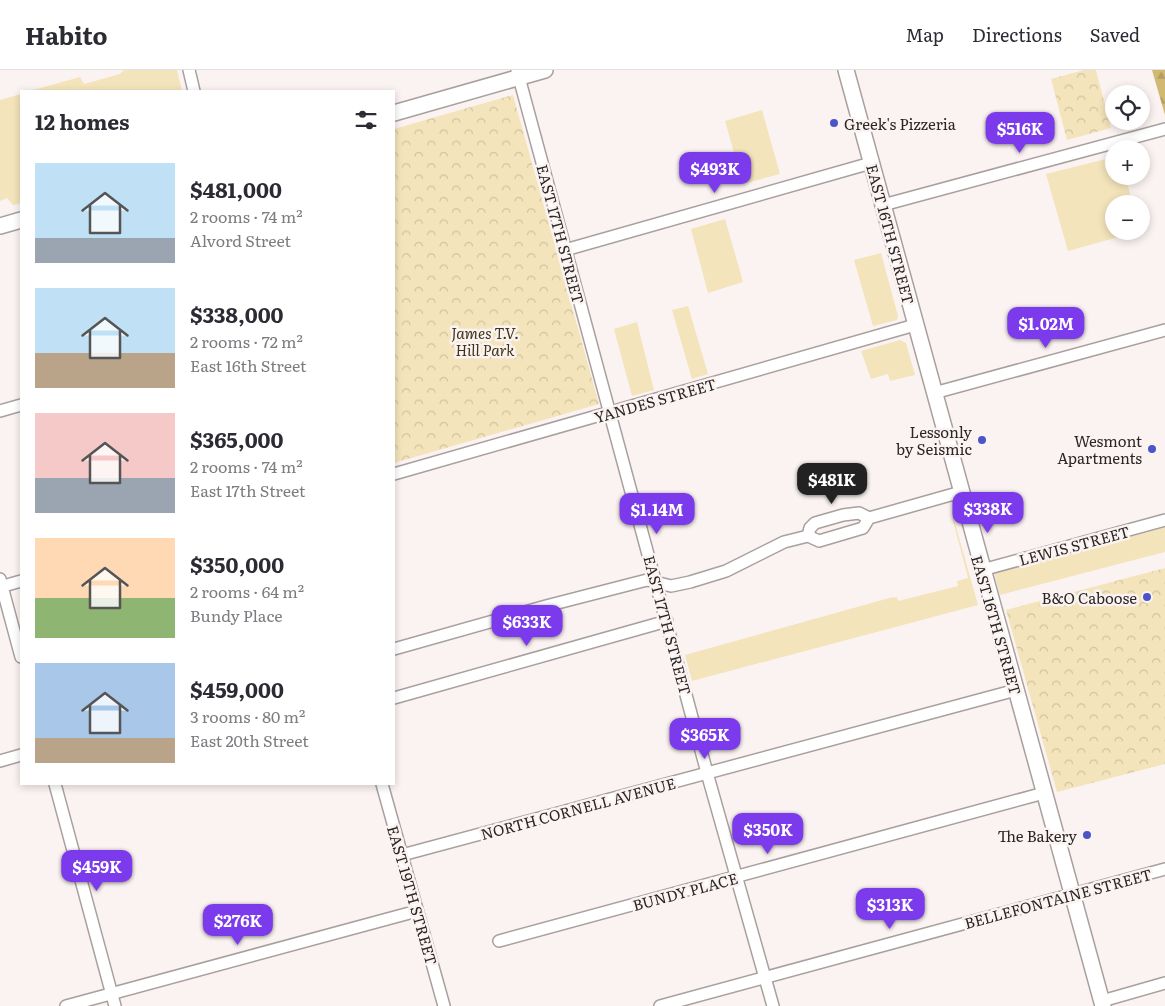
<!DOCTYPE html>
<meta charset="utf-8">
<style>
body{margin:0;font-family:Literata,serif;background:#f7f7f7;color:#2b2b33;height:100vh;display:flex;flex-direction:column;font-size:19px;white-space:nowrap}
*{box-sizing:border-box;margin:0}
p{font-size:16px;color:#7c7c81}
.icon{flex:none;width:28px;height:28px;fill:none;stroke:currentColor;stroke-width:2;stroke-linecap:round;stroke-linejoin:round}
.map{position:relative;flex:1;overflow:hidden}
.sheet{position:absolute;left:20px;top:20px;width:375px;height:695px;display:flex;flex-direction:column;background:#fff;border-radius:0px;box-shadow:0 2px 8px #0003}
.sheet>*{flex:none}
.fabs{position:absolute;left:1105px;top:15px;display:grid;gap:10px}
.fabs a{display:grid;place-items:center;width:45px;height:45px;border-radius:50%;background:#fff;box-shadow:0 2px 8px #0003;font-size:25px}
.price{position:absolute;translate:-50% -42px;padding:0 11px;border-radius:10px;background:#7c3aed;color:#fff;font-size:16px;line-height:32px;filter:drop-shadow(0 1px 2px #0008)}
.price::after{content:'';position:absolute;left:50%;top:30px;width:15px;height:11px;margin-left:-8px;background:inherit;clip-path:polygon(0 0,100% 0,50% 100%)}
.price.on{background:#222;color:#fff}
ul{padding:0;list-style:none}
li{display:flex;align-items:center;gap:15px;height:125px;padding:0 15px}
li span{display:grid;place-items:center;flex:none;width:140px;height:100px;border-radius:0px;color:#555}
li>.icon{margin-inline-start:auto}
span .icon{width:60px;height:60px;fill:#fffc;stroke-width:1}
li b{font-size:21px}
h2{display:flex;justify-content:space-between;align-items:center;height:60px;padding:0 15px;font-size:21px}
header{display:flex;align-items:center;gap:30px;box-sizing:border-box;height:70px;padding:0 25px;background:#fff;border-bottom:1px solid #e1e1e2}
header strong{font-size:24px}
nav{display:flex;gap:28px;margin-inline-start:auto;font-size:18px}
.map>svg:first-child{display:block}
.green{fill:#f3e4bb}
.forest{fill:url(#forest-firs)}
.park{fill:url(#park-crowns)}
.lines{fill:none;stroke-linecap:round;stroke-linejoin:round}
.minor-casing{stroke:#a8a09e;stroke-width:14}
.secondary-casing{stroke:#a8a09e;stroke-width:18}
.minor{stroke:#fff;stroke-width:11}
.secondary{stroke:#fff;stroke-width:15}
.poi-dot{fill:#4c54c9;stroke:#fbf3f1;stroke-width:2}
.labels{text-anchor:middle;dominant-baseline:central;stroke-width:5;stroke-linejoin:round;paint-order:stroke}
.poi-label{font-size:15px;fill:#292625;stroke:#fbf3f1;text-anchor:end}
.street-label{font-size:15px;fill:#292625;stroke:#fbf3f1}
.park-label{font-size:15px;font-style:italic;fill:#3e3314;stroke:#fbf3f1}
</style>
<header>
<strong>Habito</strong>
<nav><a>Map</a><a>Directions</a><a>Saved</a></nav>
</header>
<div class="map">
<svg width="1165" height="936" viewBox="0 0 1165 936">
<defs>
<pattern id="forest-firs" width="22" height="20" patternUnits="userSpaceOnUse" patternTransform="scale(1.25)"><rect width="22" height="20" fill="#d2b973"/><path d="M5 1l3.5 6h-7zM16 11l3.5 6h-7z" fill="#b49f63"/></pattern>
<pattern id="park-crowns" width="20" height="18" patternUnits="userSpaceOnUse" patternTransform="scale(1.25)"><rect width="20" height="18" fill="#f3e4bb"/><path d="M2 6a3 3 0 1 1 6 0M12 15a3 3 0 1 1 6 0" fill="none" stroke="#d0c3a1"/></pattern>
</defs>
<rect width="100%" height="100%" fill="#fbf3f1"/>
<g class="green">
<path d="M124 0H177L182 21H30L80 7 84 14 120 4Z"/>
<path d="M21 24V133L13 135 7 128 0 131V30Z"/>
<path d="M762 40 780 104 743 114 725 51Z"/>
<path d="M1114 87V106H1125L1133 134H1114V161H1140L1068 181 1046 104Z"/>
<path d="M725 149 743 212 708 223 691 159Z"/>
<path d="M881 183 898 246 897 250 873 256 854 190Z"/>
<path d="M688 236 708 304 692 309 672 240Z"/>
<path d="M637 252 654 320 632 326 614 259Z"/>
<path d="M900 270 906 273 915 305 890 311 888 304 871 309 861 281Z"/>
<path d="M953 446 978 535 692 611 685 585 893 527V528L897 527 898 531 958 516 957 511 968 508 952 447Z"/>
<path d="M1165 456V482L1000 525 994 503Z"/>
</g>
<path class="forest" d="M1152 0H1165V45Z"/>
<g class="park">
<path d="M1084 0H1096L1111 58 1067 70 1051 9Z"/>
<path d="M513 25 599 334 394 393V59Z"/>
<path d="M1165 498V694L1057 722 1006 540Z"/>
</g>
<g class="lines">
<defs>
<g id="minor">
<path d="M189 0 194 21"/>
<path d="M517 0 709 710 773 936"/>
<path d="M883 135 1165 59"/>
<path d="M565 180 871 93"/>
<path d="M934 323 1165 260"/>
<path d="M0 341 21 335"/>
<path d="M394 404 915 255"/>
<path d="M808 466 810 458 815 453 843 445 859 443 869 448"/>
<path d="M982 500 1165 450"/>
<path d="M0 509 21 587"/>
<path d="M0 517 21 511"/>
<path d="M394 579 546 536 647 510 671 516 690 512 726 501 784 472 808 466 819 471 863 458 869 448 961 422"/>
<path d="M394 628 667 551"/>
<path d="M0 691 21 685"/>
<path d="M55 714 115 936"/>
<path d="M382 714 444 936"/>
<path d="M402 785 1016 620"/>
<path d="M499 871 1044 723"/>
<path d="M1102 931 1165 913"/>
<path d="M66 936 417 841"/>
<path d="M660 936 1165 799"/>
</g>
<g id="secondary">
<path d="M846 0 1103 936"/>
<path d="M394 43 545 0"/>
<path d="M0 156 21 150"/>
</g>
</defs>
<use href="#minor" class="minor-casing"/>
<use href="#secondary" class="secondary-casing"/>
<use href="#minor" class="minor"/>
<use href="#secondary" class="secondary"/>
</g>
<g class="poi-dot">
<circle cx="834" cy="53" r="5"/>
<circle cx="982" cy="370" r="5"/>
<circle cx="1152" cy="379" r="5"/>
<circle cx="1147" cy="527" r="5"/>
<circle cx="1087" cy="765" r="5"/>
</g>
<g class="labels">
<g class="poi-label">
<text x="844" y="53" text-anchor="start">Greek's Pizzeria</text>
<text x="972" y="361">Lessonly<tspan x="972" dy="17">by Seismic</tspan></text>
<text x="1142" y="370">Wesmont<tspan x="1142" dy="17">Apartments</tspan></text>
<text x="1137" y="527">B&amp;O Caboose</text>
<text x="1077" y="765">The Bakery</text>
</g>
<g class="street-label">
<text transform="translate(561 164) rotate(75)">EAST 17TH STREET</text>
<text transform="translate(891 164) rotate(75)">EAST 16TH STREET</text>
<text transform="translate(655 330) rotate(-16)">YANDES STREET</text>
<text transform="translate(1074 475) rotate(-15)">LEWIS STREET</text>
<text transform="translate(668 555) rotate(75)">EAST 17TH STREET</text>
<text transform="translate(997 555) rotate(74)">EAST 16TH STREET</text>
<text transform="translate(578 738) rotate(-15)">NORTH CORNELL AVENUE</text>
<text transform="translate(685 821) rotate(-15)">BUNDY PLACE</text>
<text transform="translate(413 825) rotate(74)">EAST 19TH STREET</text>
<text transform="translate(1058 828) rotate(-15)">BELLEFONTAINE STREET</text>
</g>
<g class="park-label">
<text x="485" y="262">James T.V.<tspan x="485" dy="17">Hill Park</tspan></text>
</g>
</g>
</svg>
<div class="fabs">
<a><svg class="icon" aria-label="locate" viewBox="0 0 24 24"><circle cx="12" cy="12" r="6"/><path d="M12 2v4M12 18v4M2 12h4M18 12h4"/></svg></a>
<a>+</a>
<a>−</a>
</div>
<b class="price" style="left:1020px;top:84px">$516K</b>
<b class="price" style="left:715px;top:124px">$493K</b>
<b class="price" style="left:1046px;top:279px">$1.02M</b>
<b class="price on" style="left:832px;top:435px">$481K</b>
<b class="price" style="left:988px;top:464px">$338K</b>
<b class="price" style="left:657px;top:465px">$1.14M</b>
<b class="price" style="left:527px;top:577px">$633K</b>
<b class="price" style="left:705px;top:690px">$365K</b>
<b class="price" style="left:768px;top:785px">$350K</b>
<b class="price" style="left:97px;top:822px">$459K</b>
<b class="price" style="left:890px;top:860px">$313K</b>
<b class="price" style="left:238px;top:876px">$276K</b>
<section class="sheet">
<h2>12 homes<svg class="icon" aria-label="filters" viewBox="0 0 24 24"><path d="M4 7h16M4 17h16"/><circle cx="9" cy="7" r="2"/><circle cx="15" cy="17" r="2"/></svg></h2>
<ul>
<li><span style="background:linear-gradient(#bfe0f5 75%,#9aa5b1 0)"><svg class="icon" aria-label="home" viewBox="0 0 24 24"><path d="M3 11l9-7 9 7M6 9v11h12V9"/></svg></span><div><b>$481,000</b><p>2 rooms · 74 m²</p><p>Alvord Street</p></div></li>
<li><span style="background:linear-gradient(#bfe0f5 65%,#b9a48a 0)"><svg class="icon" aria-label="home" viewBox="0 0 24 24"><path d="M3 11l9-7 9 7M6 9v11h12V9"/></svg></span><div><b>$338,000</b><p>2 rooms · 72 m²</p><p>East 16th Street</p></div></li>
<li><span style="background:linear-gradient(#f6c9c9 65%,#9aa5b1 0)"><svg class="icon" aria-label="home" viewBox="0 0 24 24"><path d="M3 11l9-7 9 7M6 9v11h12V9"/></svg></span><div><b>$365,000</b><p>2 rooms · 74 m²</p><p>East 17th Street</p></div></li>
<li><span style="background:linear-gradient(#ffd9b3 60%,#8fb573 0)"><svg class="icon" aria-label="home" viewBox="0 0 24 24"><path d="M3 11l9-7 9 7M6 9v11h12V9"/></svg></span><div><b>$350,000</b><p>2 rooms · 64 m²</p><p>Bundy Place</p></div></li>
<li><span style="background:linear-gradient(#a9c7e8 75%,#b9a48a 0)"><svg class="icon" aria-label="home" viewBox="0 0 24 24"><path d="M3 11l9-7 9 7M6 9v11h12V9"/></svg></span><div><b>$459,000</b><p>3 rooms · 80 m²</p><p>East 20th Street</p></div></li>
</ul>
</section>
</div>
